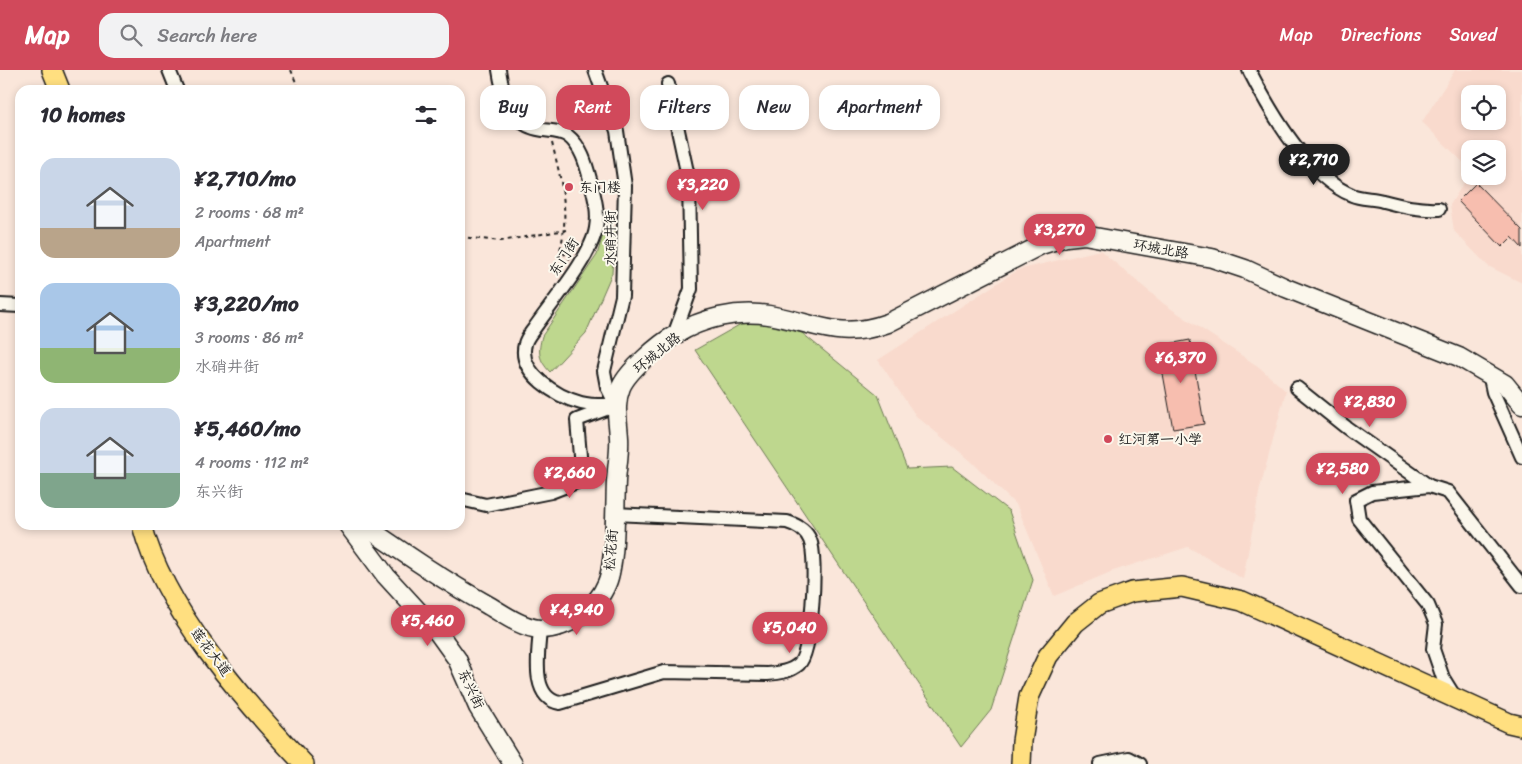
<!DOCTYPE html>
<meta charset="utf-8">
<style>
body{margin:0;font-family:Sriracha,"LXGW WenKai TC",sans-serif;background:#f2f2f3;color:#2b2b33;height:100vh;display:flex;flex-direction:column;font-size:19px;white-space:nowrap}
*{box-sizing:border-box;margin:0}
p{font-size:16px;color:#7c7c81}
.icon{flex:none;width:28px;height:28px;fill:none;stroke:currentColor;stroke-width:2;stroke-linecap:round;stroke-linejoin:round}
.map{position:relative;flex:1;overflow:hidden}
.details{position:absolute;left:15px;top:15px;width:450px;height:445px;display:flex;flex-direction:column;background:#fff;border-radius:15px;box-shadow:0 2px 8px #0003}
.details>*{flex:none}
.hud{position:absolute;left:480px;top:15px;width:475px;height:45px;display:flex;gap:10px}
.tools{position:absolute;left:1461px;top:15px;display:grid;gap:10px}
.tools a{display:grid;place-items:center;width:45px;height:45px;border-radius:10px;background:#fff;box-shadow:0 2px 8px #0003;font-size:25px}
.price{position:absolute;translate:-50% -42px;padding:0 11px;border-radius:18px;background:#d1495b;color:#fff;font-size:16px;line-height:32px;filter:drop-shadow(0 1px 2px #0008)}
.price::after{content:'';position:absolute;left:50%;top:30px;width:15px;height:11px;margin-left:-8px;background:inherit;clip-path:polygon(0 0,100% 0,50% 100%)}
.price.active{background:#222;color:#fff}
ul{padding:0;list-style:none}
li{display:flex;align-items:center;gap:15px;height:125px;padding:0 25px}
li span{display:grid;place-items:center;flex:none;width:140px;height:100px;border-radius:15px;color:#555}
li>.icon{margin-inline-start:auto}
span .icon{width:60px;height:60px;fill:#fffc;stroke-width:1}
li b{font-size:21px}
h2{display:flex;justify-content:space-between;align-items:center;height:60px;padding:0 25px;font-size:21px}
.chip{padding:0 18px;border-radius:15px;background:#fff;box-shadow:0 2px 8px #0003;font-size:18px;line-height:45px}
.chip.active{background:#d1495b;color:#fff}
header{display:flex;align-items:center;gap:30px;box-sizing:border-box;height:70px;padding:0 25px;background:#d1495b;color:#fff}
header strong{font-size:24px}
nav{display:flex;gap:28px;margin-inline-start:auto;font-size:18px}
.search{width:350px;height:45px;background:#f2f2f3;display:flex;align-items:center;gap:12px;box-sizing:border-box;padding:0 18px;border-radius:15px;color:#7c7c81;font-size:19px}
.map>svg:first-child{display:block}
.built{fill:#f9dacd;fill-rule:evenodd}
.green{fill:#bed78e;stroke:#6d7a55}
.building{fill:#f7beaf;stroke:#1c1c1c}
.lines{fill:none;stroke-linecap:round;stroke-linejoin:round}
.street-casing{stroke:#1c1c1c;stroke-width:16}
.secondary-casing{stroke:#1c1c1c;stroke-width:21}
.primary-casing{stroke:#1c1c1c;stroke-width:22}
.path{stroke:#1c1c1c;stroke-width:2;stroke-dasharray:4 4;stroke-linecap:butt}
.street{stroke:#fbf7ec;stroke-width:12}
.secondary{stroke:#fbf7ec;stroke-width:18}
.primary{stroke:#ffdf80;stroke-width:19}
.poi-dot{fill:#d1495b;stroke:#fbf7ec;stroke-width:2}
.labels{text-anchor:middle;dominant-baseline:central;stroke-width:4;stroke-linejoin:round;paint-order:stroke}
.poi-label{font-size:14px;fill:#1c1c1c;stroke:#fbf7ec;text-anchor:start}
.street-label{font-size:14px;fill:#1c1c1c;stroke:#fbf7ec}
</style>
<header>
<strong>Map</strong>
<div class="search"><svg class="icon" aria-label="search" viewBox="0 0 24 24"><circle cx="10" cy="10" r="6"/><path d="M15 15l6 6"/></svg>Search here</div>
<nav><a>Map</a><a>Directions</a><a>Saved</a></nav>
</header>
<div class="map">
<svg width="1522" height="694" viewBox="0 0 1522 694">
<rect width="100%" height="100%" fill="#fae6da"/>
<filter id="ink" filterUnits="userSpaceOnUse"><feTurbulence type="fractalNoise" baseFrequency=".02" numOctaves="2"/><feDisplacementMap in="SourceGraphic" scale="10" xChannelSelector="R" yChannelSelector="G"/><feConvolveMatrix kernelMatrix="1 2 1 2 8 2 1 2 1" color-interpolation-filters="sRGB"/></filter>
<g filter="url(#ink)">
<g class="built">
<path d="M1455 0H1522V213L1488 196 1454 161 1450 135 1470 103V106H1498V79H1470V99L1422 52ZM1470 24H1498V51H1470Z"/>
<path d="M1100 180 1164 234 1259 297 1286 321 1260 418 1243 509 1188 477 1113 501 1054 526 1017 436 971 391 916 346 878 290 1018 200Z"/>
</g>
<g class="green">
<path d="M612 157 615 159 612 203 586 263 550 302C538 289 538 282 542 266L597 185 605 158Z"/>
<path d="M748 250 802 263 878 325 907 399 952 397 1009 441 1033 510 991 640 961 677 695 280Z"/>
</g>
<g class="building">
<path d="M1476 113 1522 160V178L1512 167 1502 177 1458 131Z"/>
<path d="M1190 270 1204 354 1173 359 1158 276Z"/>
</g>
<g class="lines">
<defs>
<g id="street">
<path d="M169 0 177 20"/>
<path d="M499 0C502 20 510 49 531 57 542 62 558 59 568 66 581 76 586 94 590 109 594 125 599 141 596 158 592 186 550 235 533 260 530 264 526 269 525 274 517 303 558 327 581 333 592 336 605 335 616 335"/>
<path d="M595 0 617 61 625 116 622 226 604 301 607 317 616 335"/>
<path d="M1249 0C1270 41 1307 107 1352 125 1361 129 1373 128 1383 131 1402 136 1419 140 1439 139"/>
<path d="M668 14 689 111 691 219 674 265"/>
<path d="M0 235 20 236"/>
<path d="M1489 303 1493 322 1522 387"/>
<path d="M1297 318 1347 358 1429 416"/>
<path d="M460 429 486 435 551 422 582 410 577 350 609 338"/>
<path d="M540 559C539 580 529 628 560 633L664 602 767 604C778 603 790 602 799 594 812 582 818 488 810 470 806 460 797 455 787 452L614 444"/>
<path d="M1456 629 1443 608 1433 579 1436 554 1428 535 1359 449 1356 430 1372 422 1429 416 1448 422 1522 516"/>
<path d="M1100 694 1129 688 1140 694"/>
</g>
<g id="secondary">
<path d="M348 455 386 506 439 564 457 589 478 637 513 694"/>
<path d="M363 455C404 483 443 510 486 534 502 543 520 557 539 559 568 560 597 538 607 513 616 492 615 435 616 411 617 396 620 382 619 367 618 350 614 334 621 317 628 301 659 274 675 265 702 248 737 240 769 245 817 253 838 271 888 253L1041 175 1066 167 1084 165 1212 188 1245 199 1286 218 1459 287 1505 314 1522 335"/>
</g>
<g id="primary">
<path d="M52 0 60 20"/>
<path d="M142 455C164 540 244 631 304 694"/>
<path d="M1021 694 1022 671 1029 627 1048 586 1075 553 1099 534 1132 522 1182 517 1242 531 1509 653 1522 656"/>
</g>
</defs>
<use href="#street" class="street-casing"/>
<use href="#secondary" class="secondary-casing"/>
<use href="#primary" class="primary-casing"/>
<g class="path">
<path d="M291 0 299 20"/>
<path d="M552 73C561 109 570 143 560 180L570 189"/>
<path d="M460 167 501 171 566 160"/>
</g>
<use href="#street" class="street"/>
<use href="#secondary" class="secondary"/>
<use href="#primary" class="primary"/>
</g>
</g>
<g class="poi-dot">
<circle cx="569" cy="117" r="5"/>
<circle cx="1108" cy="369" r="5"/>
</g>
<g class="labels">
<g class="poi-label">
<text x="579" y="117">东门楼</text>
<text x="1118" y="369">红河第一小学</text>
</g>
<g class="street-label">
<text transform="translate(610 168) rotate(-90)">水硝井街</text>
<text transform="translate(1161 179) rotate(10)">环城北路</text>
<text transform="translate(564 187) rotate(-57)">东门街</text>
<text transform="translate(657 283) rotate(-39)">环城北路</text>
<text transform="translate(611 480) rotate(-85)">松花街</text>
<text transform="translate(211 582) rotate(53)">莲花大道</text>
<text transform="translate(471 619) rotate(65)">东兴街</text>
</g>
</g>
</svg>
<div class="tools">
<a><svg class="icon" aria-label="locate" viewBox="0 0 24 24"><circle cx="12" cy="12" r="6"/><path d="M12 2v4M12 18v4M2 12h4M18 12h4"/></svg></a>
<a><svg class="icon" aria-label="layers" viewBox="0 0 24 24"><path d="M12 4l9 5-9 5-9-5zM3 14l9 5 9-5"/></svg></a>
</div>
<b class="price active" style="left:1314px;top:116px">¥2,710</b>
<b class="price" style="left:703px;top:141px">¥3,220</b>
<b class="price" style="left:1060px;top:186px">¥3,270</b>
<b class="price" style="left:1181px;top:314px">¥6,370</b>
<b class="price" style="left:1370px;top:358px">¥2,830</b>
<b class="price" style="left:1343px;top:425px">¥2,580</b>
<b class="price" style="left:570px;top:429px">¥2,660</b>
<b class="price" style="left:577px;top:566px">¥4,940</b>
<b class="price" style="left:428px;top:577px">¥5,460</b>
<b class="price" style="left:790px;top:584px">¥5,040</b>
<div class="hud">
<a class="chip">Buy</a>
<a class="chip active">Rent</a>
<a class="chip">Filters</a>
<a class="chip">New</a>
<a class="chip">Apartment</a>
</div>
<section class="details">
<h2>10 homes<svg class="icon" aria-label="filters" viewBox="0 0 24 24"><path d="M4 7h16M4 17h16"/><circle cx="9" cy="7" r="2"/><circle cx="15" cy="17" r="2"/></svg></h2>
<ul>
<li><span style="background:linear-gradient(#c9d6e8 70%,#b9a48a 0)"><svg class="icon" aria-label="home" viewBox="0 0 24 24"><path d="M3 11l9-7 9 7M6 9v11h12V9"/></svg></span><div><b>¥2,710/mo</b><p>2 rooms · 68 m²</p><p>Apartment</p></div></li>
<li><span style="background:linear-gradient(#a9c7e8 65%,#8fb573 0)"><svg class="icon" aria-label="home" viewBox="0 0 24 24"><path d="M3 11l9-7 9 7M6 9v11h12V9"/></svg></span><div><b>¥3,220/mo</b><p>3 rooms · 86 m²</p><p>水硝井街</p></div></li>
<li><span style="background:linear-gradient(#c9d6e8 65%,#7fa58c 0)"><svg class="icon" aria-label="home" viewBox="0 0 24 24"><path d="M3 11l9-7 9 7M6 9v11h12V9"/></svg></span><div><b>¥5,460/mo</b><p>4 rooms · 112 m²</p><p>东兴街</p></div></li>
</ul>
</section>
</div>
